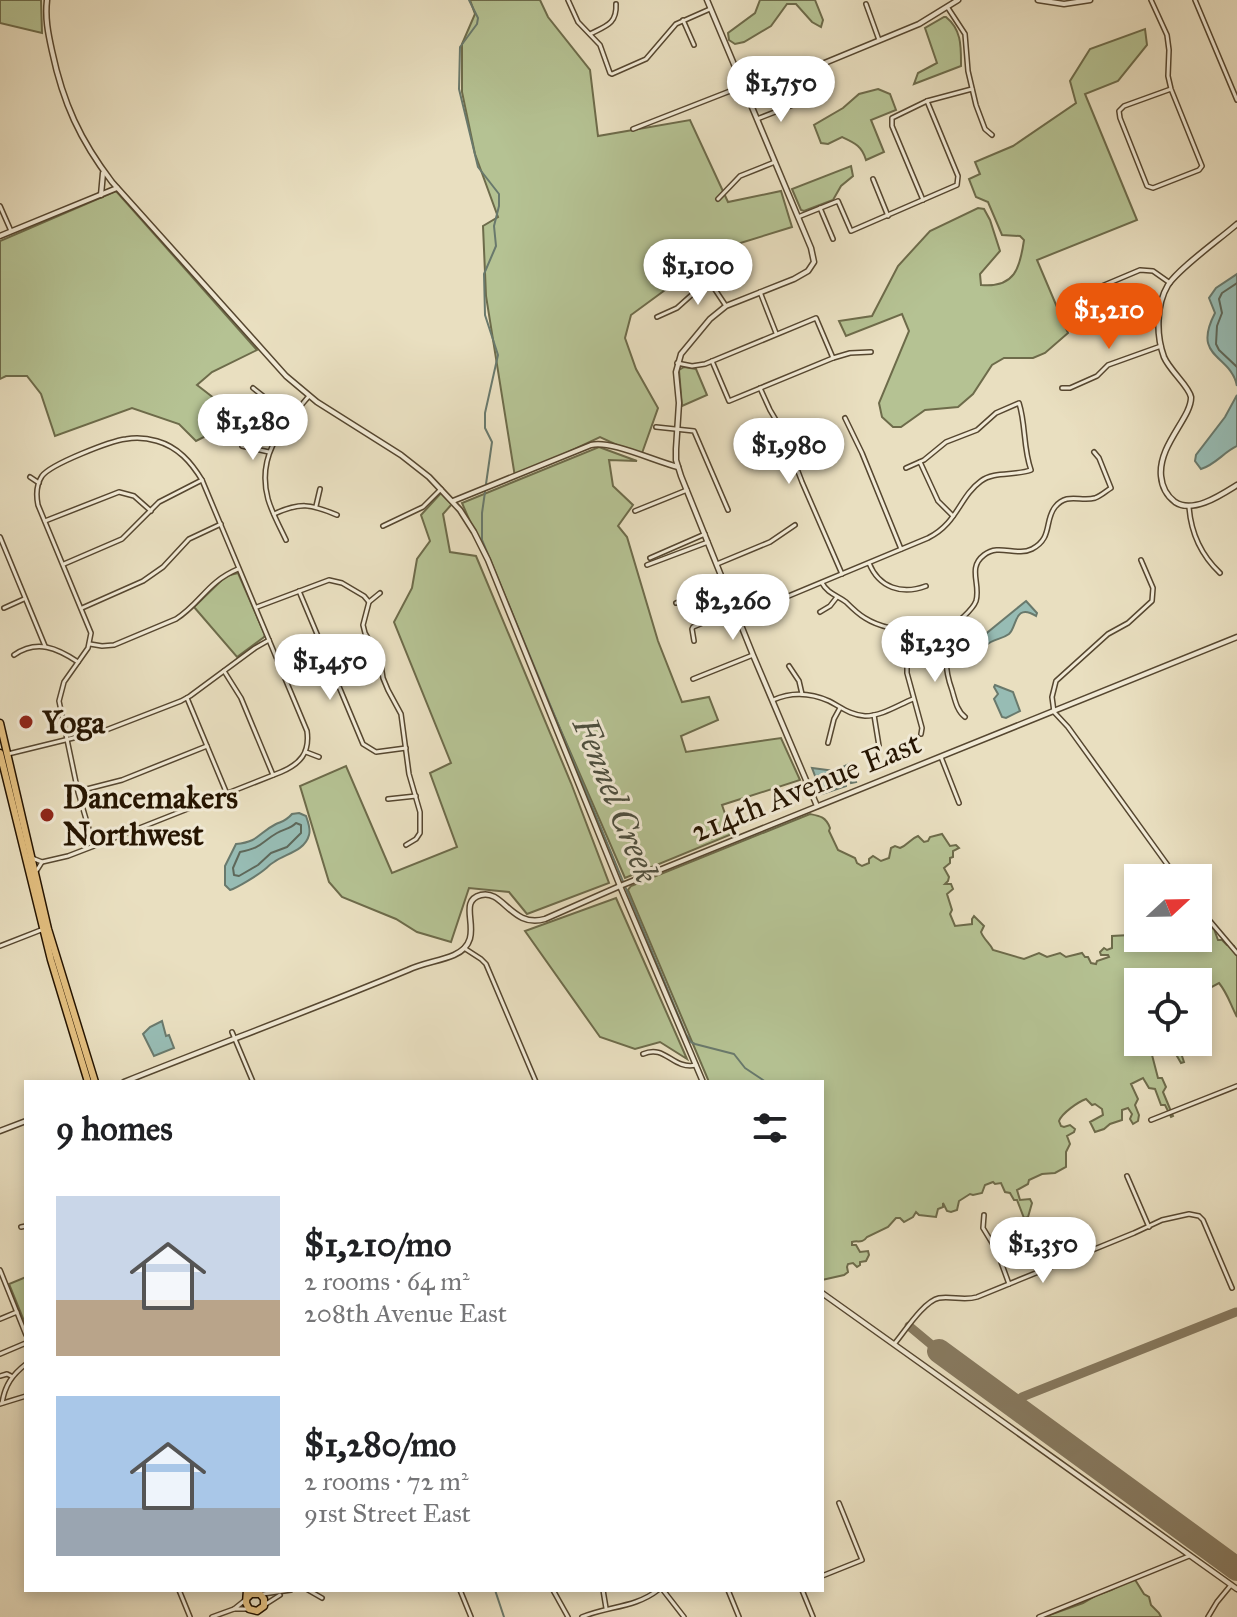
<!DOCTYPE html>
<meta charset="utf-8">
<style>
body{margin:0;font-family:"IM FELL Great Primer",serif;background:#f2f2f2;color:#202124;height:100vh;display:flex;flex-direction:column;font-size:30px;white-space:nowrap}
*{box-sizing:border-box;margin:0}
p{font-size:26px;color:#757577}
.icon{flex:none;width:44px;height:44px;fill:none;stroke:currentColor;stroke-width:2;stroke-linecap:round;stroke-linejoin:round}
.map{position:relative;flex:1;overflow:hidden}
.sheet{position:absolute;left:24px;top:1080px;width:800px;height:512px;display:flex;flex-direction:column;background:#fff;border-radius:0px;box-shadow:0 4px 12px #0003}
.sheet>*{flex:none}
.needle{width:52px;rotate:68deg}
.fabs{position:absolute;left:1124px;top:864px;display:grid;gap:16px}
.fabs a{display:grid;place-items:center;width:88px;height:88px;border-radius:0px;background:#fff;box-shadow:0 4px 12px #0003;font-size:40px}
.price{position:absolute;translate:-50% -68px;padding:0 18px;border-radius:28px;background:#fff;color:#222;font-size:26px;line-height:52px;filter:drop-shadow(0 2px 4px #0008)}
.price::after{content:'';position:absolute;left:50%;top:48px;width:24px;height:18px;margin-left:-12px;background:inherit;clip-path:polygon(0 0,100% 0,50% 100%)}
.price.on{background:#ea580c;color:#fff}
ul{padding:0;list-style:none}
li{display:flex;align-items:center;gap:24px;height:200px;padding:0 32px}
li span{display:grid;place-items:center;flex:none;width:224px;height:160px;border-radius:0px;color:#555}
li>.icon{margin-inline-start:auto}
span .icon{width:96px;height:96px;fill:#fffc;stroke-width:1}
li b{font-size:34px}
h2{display:flex;justify-content:space-between;align-items:center;height:96px;padding:0 32px;font-size:34px}
.map>svg:first-child{display:block}
.green{fill:#b5c293;stroke:#6d6b4a;stroke-width:2}
.water{fill:#97bcb4;stroke:#69796c;stroke-width:2}
.lines{fill:none;stroke-linecap:round;stroke-linejoin:round}
.shore{stroke:#5e685a;stroke-width:2}
.stream{stroke:#69796c;stroke-width:2}
.taxiway{stroke:#877a60;stroke-width:9}
.runway{stroke:#877a60;stroke-width:24}
.minor-casing{stroke:#564730;stroke-width:6}
.tertiary-casing{stroke:#564730;stroke-width:7}
.primary-casing{stroke:#251400;stroke-width:9}
.minor{stroke:#f1ead6;stroke-width:3}
.tertiary{stroke:#f1ead6;stroke-width:4}
.primary{stroke:#e4c080;stroke-width:6}
.poi-dot{fill:#8f2418;stroke:#f1ead6;stroke-width:3}
.labels{text-anchor:middle;dominant-baseline:central;stroke-width:6;stroke-linejoin:round;paint-order:stroke}
.poi-label{font-size:32px;font-weight:bold;fill:#251400;stroke:#f1ead6;text-anchor:start}
.street-label{font-size:32px;fill:#251400;stroke:#f1ead6}
.water-label{font-size:34px;font-style:italic;fill:#4d4f3f;stroke:#f1ead6}
</style>
<div class="map">
<svg width="1237" height="1617" viewBox="0 0 1237 1617">
<rect width="100%" height="100%" fill="#e9dfc0"/>
<filter id="stains"><feTurbulence type="fractalNoise" baseFrequency=".0025" numOctaves="4"/><feColorMatrix values="0 0 0 0 .2 0 0 0 0 .09 0 0 0 0 .02 0 0 0 .5 -.17"/></filter>
<radialGradient id="worn" r=".72"><stop offset=".6" stop-color="#630" stop-opacity="0"/><stop offset="1" stop-color="#630" stop-opacity=".3"/></radialGradient>
<g class="green">
<path d="M0 0H41L42 33 0 23Z"/>
<path d="M470 0H540L548 17 590 70 598 136 690 120 728 202 781 191 792 227 721 249 631 315 625 338 636 369 658 408 641 456 600 437 515 477 486 296 483 226 498 217 475 154 462 92V44L475 14Z"/>
<path d="M760 0H815L823 20 821 27 812 22 796 4H787L771 26 744 42 735 44 729 40 728 33 755 13Z"/>
<path d="M944 17H946C962 30 961 47 961 66L914 84 918 73 937 63 925 28Z"/>
<path d="M1145 29 1147 45 1118 81 1085 94 1137 220 1037 260 1068 333 1045 353 1033 358H1004L992 365 973 394 958 407 925 410 901 427H893L882 417 879 403 909 331 902 314 846 336 839 321 872 316 898 266 930 231 978 208 984 209 990 220 1000 251 980 274 981 285C1015 288 1020 268 1024 240L1020 236 1002 235 988 202 976 197 969 179 980 174 975 162 1013 146 1076 103 1070 81 1090 49Z"/>
<path d="M878 89 890 94 896 110 871 120 884 152 866 160C862 146 855 143 842 137L828 144 821 143 814 125 843 108 859 94Z"/>
<path d="M851 166 853 176 841 186 833 200 804 211 801 210 792 189Z"/>
<path d="M116 191 257 350 212 372 197 385 228 409V425L196 441 179 424 132 408 55 436 41 394 27 376H6L0 379V241Z"/>
<path d="M684 367 696 369 707 395 682 406 679 370Z"/>
<path d="M599 447 637 461 609 460 613 486 633 505 618 526 627 537 658 641 682 702 709 697 718 720 681 736 686 752 781 738 800 780 722 805 732 834 625 878 462 503Z"/>
<path d="M441 493 452 504 443 514 450 552 476 556 571 783 609 883 527 914 509 892 469 888 451 942 417 932 396 919 342 897 329 882 300 786 346 766 392 873 457 847 430 773 451 763 394 622 412 588 417 559 430 541 421 515Z"/>
<path d="M238 573 265 635 264 637 237 657 194 607 226 576Z"/>
<path d="M810 814C820 816 826 817 830 828L829 831 838 850 855 858 857 863 862 866 869 863V859L873 856 881 861 889 858 891 848 895 846 900 848C908 845 910 839 918 836L924 842 928 841 930 837 942 834 950 846 956 845 959 848 953 851V857L950 858V863L944 868 949 877 948 881 945 884H951L953 889 947 894 952 910 950 914 955 926 972 924V919L974 916 984 926 981 932C984 940 990 943 993 950L1024 959 1039 953 1047 957 1060 953 1066 957 1082 953 1085 957H1088L1091 963 1096 964 1097 961 1109 957 1108 955H1101L1100 952 1104 948 1107 950 1112 948V936L1130 935C1131 928 1129 926 1138 923V938H1198V914H1204L1210 927 1214 929 1218 940H1222L1227 945 1234 946 1237 954V1017C1230 1004 1228 994 1219 983L1204 991 1198 999V982H1138V1042H1180L1179 1047 1184 1062 1181 1063 1170 1044 1152 1055 1158 1078H1162L1166 1087 1163 1092 1173 1116 1171 1117 1165 1105H1161L1155 1089 1149 1088 1143 1078 1131 1084 1138 1099 1135 1105 1139 1115 1138 1121 1133 1124 1130 1119 1132 1114 1128 1108 1122 1110V1120L1110 1124 1104 1129 1095 1132 1090 1122 1103 1115 1102 1109 1095 1104 1092 1105 1086 1099C1078 1102 1062 1113 1059 1121L1061 1126 1064 1127 1070 1125 1075 1129 1074 1132 1067 1136 1070 1144 1066 1152V1167L1055 1173 1042 1174 1029 1180 1028 1184 1017 1190 1020 1200 1030 1199 1032 1203 1028 1217 1024 1218 1017 1200H1014L1010 1193 1005 1192 1001 1183 995 1184 993 1182 985 1185 982 1193 973 1195 970 1194 959 1201 957 1210 951 1212 947 1211 943 1203V1207L938 1209 936 1217 919 1215 916 1212 913 1217 904 1222 900 1218H896L888 1227 867 1237C862 1244 858 1240 852 1242V1245H856L860 1252 868 1251 869 1255 866 1261 860 1262V1265L857 1267 853 1263 848 1264 847 1267 848 1272 844 1275 822 1280V1082H709L628 890 631 886Z"/>
<path d="M616 898 687 1059 660 1042 635 1049 600 1037 525 931Z"/>
<path d="M26 1277V1326L9 1284Z"/>
<path d="M1134 1578 1144 1594 1149 1597 1151 1605 1159 1613 1161 1617H1044L1083 1603 1097 1595 1111 1590Z"/>
</g>
<g class="water">
<path d="M1237 274V386C1231 354 1191 359 1215 313L1209 298 1216 288Z"/>
<path d="M1237 395V446C1224 452 1215 465 1201 469L1195 461 1196 455 1225 417Z"/>
<path d="M1026 601 1037 613 1036 616C1014 602 1017 628 1009 634 1001 640 994 638 985 646L977 641Z"/>
<path d="M995 685 1013 692 1020 711 1006 718 1002 717 994 699 998 694 994 687Z"/>
<path d="M849 764 856 782 851 783 848 776H846V786L822 794 812 768 835 771Z"/>
<path d="M299 813 306 816C308 822 311 829 309 835 305 851 285 854 274 862 266 867 271 865 264 870 258 875 237 888 230 890L225 885V866L236 844C259 842 258 833 276 824 283 821 286 821 292 814Z"/>
<path d="M162 1021 166 1036 169 1035 174 1048 154 1056 143 1034 150 1027Z"/>
</g>
<g class="lines">
<g class="shore">
<path d="M1237 283 1222 293 1219 299 1222 313 1217 326 1216 344 1219 350 1237 367"/>
<path d="M296 823 301 825V833L287 847 271 853 258 865 239 876 234 875 233 868 240 852C262 848 261 842 277 833 284 829 290 829 296 823Z"/>
</g>
<g class="stream">
<path d="M469 0 478 18 477 24 460 47 459 89 478 167 499 194V206L494 226 496 246 484 274 485 315 498 355 485 413V428L492 442 486 484"/>
<path d="M485 492 482 513V540L686 1034 691 1042 695 1044 734 1054 745 1068 766 1082"/>
<path d="M495 1590 504 1617"/>
</g>
<g class="taxiway">
<path d="M909 1326 939 1351"/>
<path d="M1014 1405 1022 1397 1236 1312"/>
</g>
<path class="runway" d="M939 1351 1237 1569"/>
<defs>
<g id="minor">
<path d="M568 0 578 22 600 45 610 73 612 74 646 59 676 24 710 9"/>
<path d="M1151 0 1167 35 1169 50 1168 76 1171 89 1202 166 1199 170 1153 188 1147 186 1120 118 1119 111 1124 106 1171 89"/>
<path d="M1195 0 1237 100"/>
<path d="M866 4 879 40"/>
<path d="M948 8 965 34 968 71 976 105 985 129 992 135"/>
<path d="M683 20 694 45"/>
<path d="M590 34C606 26 617 24 616 4"/>
<path d="M757 119 798 103 805 104"/>
<path d="M633 129 743 86"/>
<path d="M873 179 888 216"/>
<path d="M718 199 740 176 775 162"/>
<path d="M923 200 892 126V118L927 101 972 89"/>
<path d="M0 206 11 231"/>
<path d="M820 208 833 239"/>
<path d="M798 217 838 201 851 231 957 185 958 176 927 101"/>
<path d="M710 282 726 306"/>
<path d="M760 292 776 333"/>
<path d="M1076 297 1140 270 1153 271 1170 283"/>
<path d="M657 317 677 308 696 291 729 271"/>
<path d="M712 361 729 401 833 358 850 353 871 352"/>
<path d="M677 363 692 366 705 364 816 318 833 358"/>
<path d="M253 388 291 418"/>
<path d="M760 388 770 410 783 432 802 482 842 574"/>
<path d="M1062 388H1070L1097 376 1108 365 1161 346"/>
<path d="M845 418 862 453 901 549"/>
<path d="M656 427 694 431 728 510"/>
<path d="M242 446 269 452"/>
<path d="M920 462 938 501 953 516"/>
<path d="M30 477 39 483"/>
<path d="M316 506 320 489"/>
<path d="M1189 507C1191 533 1201 555 1220 573"/>
<path d="M635 511 687 490"/>
<path d="M274 514C300 502 311 504 337 515"/>
<path d="M45 521 119 492 134 496 151 511"/>
<path d="M383 526 423 507 441 489"/>
<path d="M0 537 45 646"/>
<path d="M286 540C280 527 272 513 268 499 256 454 283 427 309 396"/>
<path d="M650 558 705 534"/>
<path d="M1141 560 1153 588 1152 601 1128 623 1108 634 1056 681 1052 697 1054 712 1068 727 1177 878"/>
<path d="M869 563C879 588 902 595 926 586"/>
<path d="M64 564 122 539 159 502 202 480"/>
<path d="M717 564 770 542 795 525"/>
<path d="M647 565 708 542"/>
<path d="M767 582 775 602"/>
<path d="M822 583C828 594 837 595 846 602 852 608 858 614 865 618 890 634 922 629 950 637"/>
<path d="M299 591 363 744 376 752 406 748"/>
<path d="M380 593 369 602 363 625 365 633 380 659 383 678 388 690 401 714 409 774 420 812V833L416 839 406 845"/>
<path d="M676 603 724 582"/>
<path d="M257 607 329 580 342 583 364 596 369 602"/>
<path d="M4 608 24 599"/>
<path d="M82 608 143 581 163 567 189 539 221 524"/>
<path d="M820 612 830 606 837 597"/>
<path d="M738 617 928 538C958 523 959 497 981 481 994 471 1015 476 1031 470 1023 448 1026 425 1019 403L996 413 977 430 946 442 924 460 906 468"/>
<path d="M907 630V673L922 728 921 734"/>
<path d="M694 641 692 629 693 627 736 609"/>
<path d="M90 644 102 646 114 645 176 619C201 603 207 582 238 569"/>
<path d="M14 655C37 639 57 648 78 662"/>
<path d="M789 666 799 681 802 694"/>
<path d="M224 671 241 698 273 775"/>
<path d="M693 679 753 655"/>
<path d="M187 698 227 794"/>
<path d="M773 700C791 692 811 693 829 701 841 707 850 715 865 716 882 716 898 705 913 699"/>
<path d="M874 715 879 746 877 751"/>
<path d="M965 717C957 711 955 700 952 690 943 665 943 641 960 620 966 614 973 609 976 601 981 584 967 568 984 555 999 543 1016 557 1032 549 1053 538 1044 521 1055 507 1067 492 1080 502 1095 498 1101 496 1106 491 1111 488L1099 458 1094 452"/>
<path d="M828 743 834 719 840 708"/>
<path d="M306 752 319 757"/>
<path d="M8 754 106 730 181 701 190 696 255 648 269 640"/>
<path d="M941 757 959 803"/>
<path d="M79 791 122 780 207 746"/>
<path d="M388 799 416 796"/>
<path d="M32 858 42 862 37 870"/>
<path d="M42 862 68 856 94 846 281 772C300 764 310 753 307 731L202 480C191 462 178 447 157 441 147 438 136 437 126 439 110 441 51 464 42 476 36 485 36 495 38 505L91 633 88 648 64 682 59 701 78 792 94 846"/>
<path d="M1198 907 1237 953"/>
<path d="M0 946 41 930"/>
<path d="M464 948 481 959 486 964 536 1082"/>
<path d="M232 1032 253 1082"/>
<path d="M643 1054C666 1044 672 1070 696 1065"/>
<path d="M1151 1120 1237 1086"/>
<path d="M1127 1176 1149 1227"/>
<path d="M984 1215 983 1228 997 1251 1009 1284"/>
<path d="M21 1227 26 1226"/>
<path d="M0 1270 26 1335"/>
<path d="M0 1319 17 1312"/>
<path d="M895 1343C905 1331 924 1301 939 1298 952 1296 964 1301 977 1297L1134 1233 1162 1220 1189 1214 1199 1216 1203 1220 1232 1288"/>
<path d="M0 1354 26 1343"/>
<path d="M0 1376 7 1374 11 1376"/>
<path d="M2 1403C5 1385 12 1375 26 1364"/>
<path d="M0 1404 26 1396"/>
<path d="M822 1576 862 1560 839 1503"/>
<path d="M179 1590 190 1617"/>
<path d="M308 1590 322 1598"/>
<path d="M460 1590 471 1617"/>
<path d="M553 1590 568 1617"/>
<path d="M603 1590 606 1608"/>
<path d="M663 1590 684 1617"/>
<path d="M728 1590 739 1617"/>
<path d="M802 1590 813 1617"/>
<path d="M263 1594 291 1590"/>
<path d="M244 1601 234 1609H249"/>
<path d="M266 1604 280 1595"/>
<path d="M212 1617 234 1609"/>
<path d="M582 1617C608 1606 635 1608 658 1590"/>
<path d="M1039 1617 1189 1556"/>
<path d="M1208 1617 1217 1602 1231 1585"/>
</g>
<g id="tertiary">
<path d="M47 0C45 18 48 33 52 51 63 103 80 140 112 182L286 376 317 402 401 455 429 477 460 510 474 532 488 560 620 886 703 1082"/>
<path d="M707 0 811 248 814 262 808 271 794 279 726 306 710 319 681 354 676 372 679 403 676 449V460L681 476 753 655 817 806"/>
<path d="M1038 0 1064 4 1090 0"/>
<path d="M747 95 919 24 958 0"/>
<path d="M101 195 103 173"/>
<path d="M1237 224C1220 239 1179 268 1168 285 1156 305 1156 335 1164 357 1170 371 1189 386 1191 397 1192 417 1158 445 1161 476 1162 487 1167 496 1175 502 1193 514 1221 495 1237 485"/>
<path d="M0 236 117 188"/>
<path d="M453 501 591 445C611 440 654 461 678 467"/>
<path d="M124 1082C219 1044 314 1009 408 970 423 963 440 961 454 955 490 939 453 902 481 895 503 889 512 929 545 919L620 886 1237 637"/>
<path d="M0 1131 26 1121"/>
<path d="M822 1293 1237 1589"/>
</g>
<g id="primary">
<path d="M0 723 48 929 95 1082"/>
<path d="M0 753 51 960 88 1082"/>
<path d="M247 1598 251 1594H260L264 1599V1606L257 1611 249 1609 246 1603 247 1590"/>
</g>
</defs>
<use href="#minor" class="minor-casing"/>
<use href="#tertiary" class="tertiary-casing"/>
<use href="#primary" class="primary-casing"/>
<use href="#minor" class="minor"/>
<use href="#tertiary" class="tertiary"/>
<use href="#primary" class="primary"/>
</g>
<g class="poi-dot">
<circle cx="26" cy="722" r="8"/>
<circle cx="47" cy="815" r="8"/>
</g>
<g class="labels">
<g class="poi-label">
<text x="42" y="722">Yoga</text>
<text x="63" y="797">Dancemakers<tspan x="63" dy="37">Northwest</tspan></text>
</g>
<g class="street-label">
<text transform="translate(806 787) rotate(-22)">214th Avenue East</text>
</g>
<g class="water-label">
<text transform="translate(616 800) rotate(68)">Fennel Creek</text>
</g>
</g>
<rect width="100%" height="100%" filter="url(#stains)"/>
<rect width="100%" height="100%" fill="url(#worn)"/>
</svg>
<div class="fabs">
<a><svg class="needle" viewBox="-14 -14 28 28"><path d="M0-13l5 13h-10z" fill="#e53935"/><path d="M0 13l5-13h-10z" fill="#757577"/></svg></a>
<a><svg class="icon" aria-label="locate" viewBox="0 0 24 24"><circle cx="12" cy="12" r="6"/><path d="M12 2v4M12 18v4M2 12h4M18 12h4"/></svg></a>
</div>
<b class="price" style="left:781px;top:124px">$1,750</b>
<b class="price" style="left:698px;top:307px">$1,100</b>
<b class="price on" style="left:1109px;top:351px">$1,210</b>
<b class="price" style="left:253px;top:462px">$1,280</b>
<b class="price" style="left:789px;top:486px">$1,980</b>
<b class="price" style="left:733px;top:642px">$2,260</b>
<b class="price" style="left:935px;top:684px">$1,230</b>
<b class="price" style="left:330px;top:702px">$1,450</b>
<b class="price" style="left:1043px;top:1285px">$1,350</b>
<section class="sheet">
<h2>9 homes<svg class="icon" aria-label="filters" viewBox="0 0 24 24"><path d="M4 7h16M4 17h16"/><circle cx="9" cy="7" r="2"/><circle cx="15" cy="17" r="2"/></svg></h2>
<ul>
<li><span style="background:linear-gradient(#c9d6e8 65%,#b9a48a 0)"><svg class="icon" aria-label="home" viewBox="0 0 24 24"><path d="M3 11l9-7 9 7M6 9v11h12V9"/></svg></span><div><b>$1,210/mo</b><p>2 rooms · 64 m²</p><p>208th Avenue East</p></div></li>
<li><span style="background:linear-gradient(#a9c7e8 70%,#9aa5b1 0)"><svg class="icon" aria-label="home" viewBox="0 0 24 24"><path d="M3 11l9-7 9 7M6 9v11h12V9"/></svg></span><div><b>$1,280/mo</b><p>2 rooms · 72 m²</p><p>91st Street East</p></div></li>
</ul>
</section>
</div>
